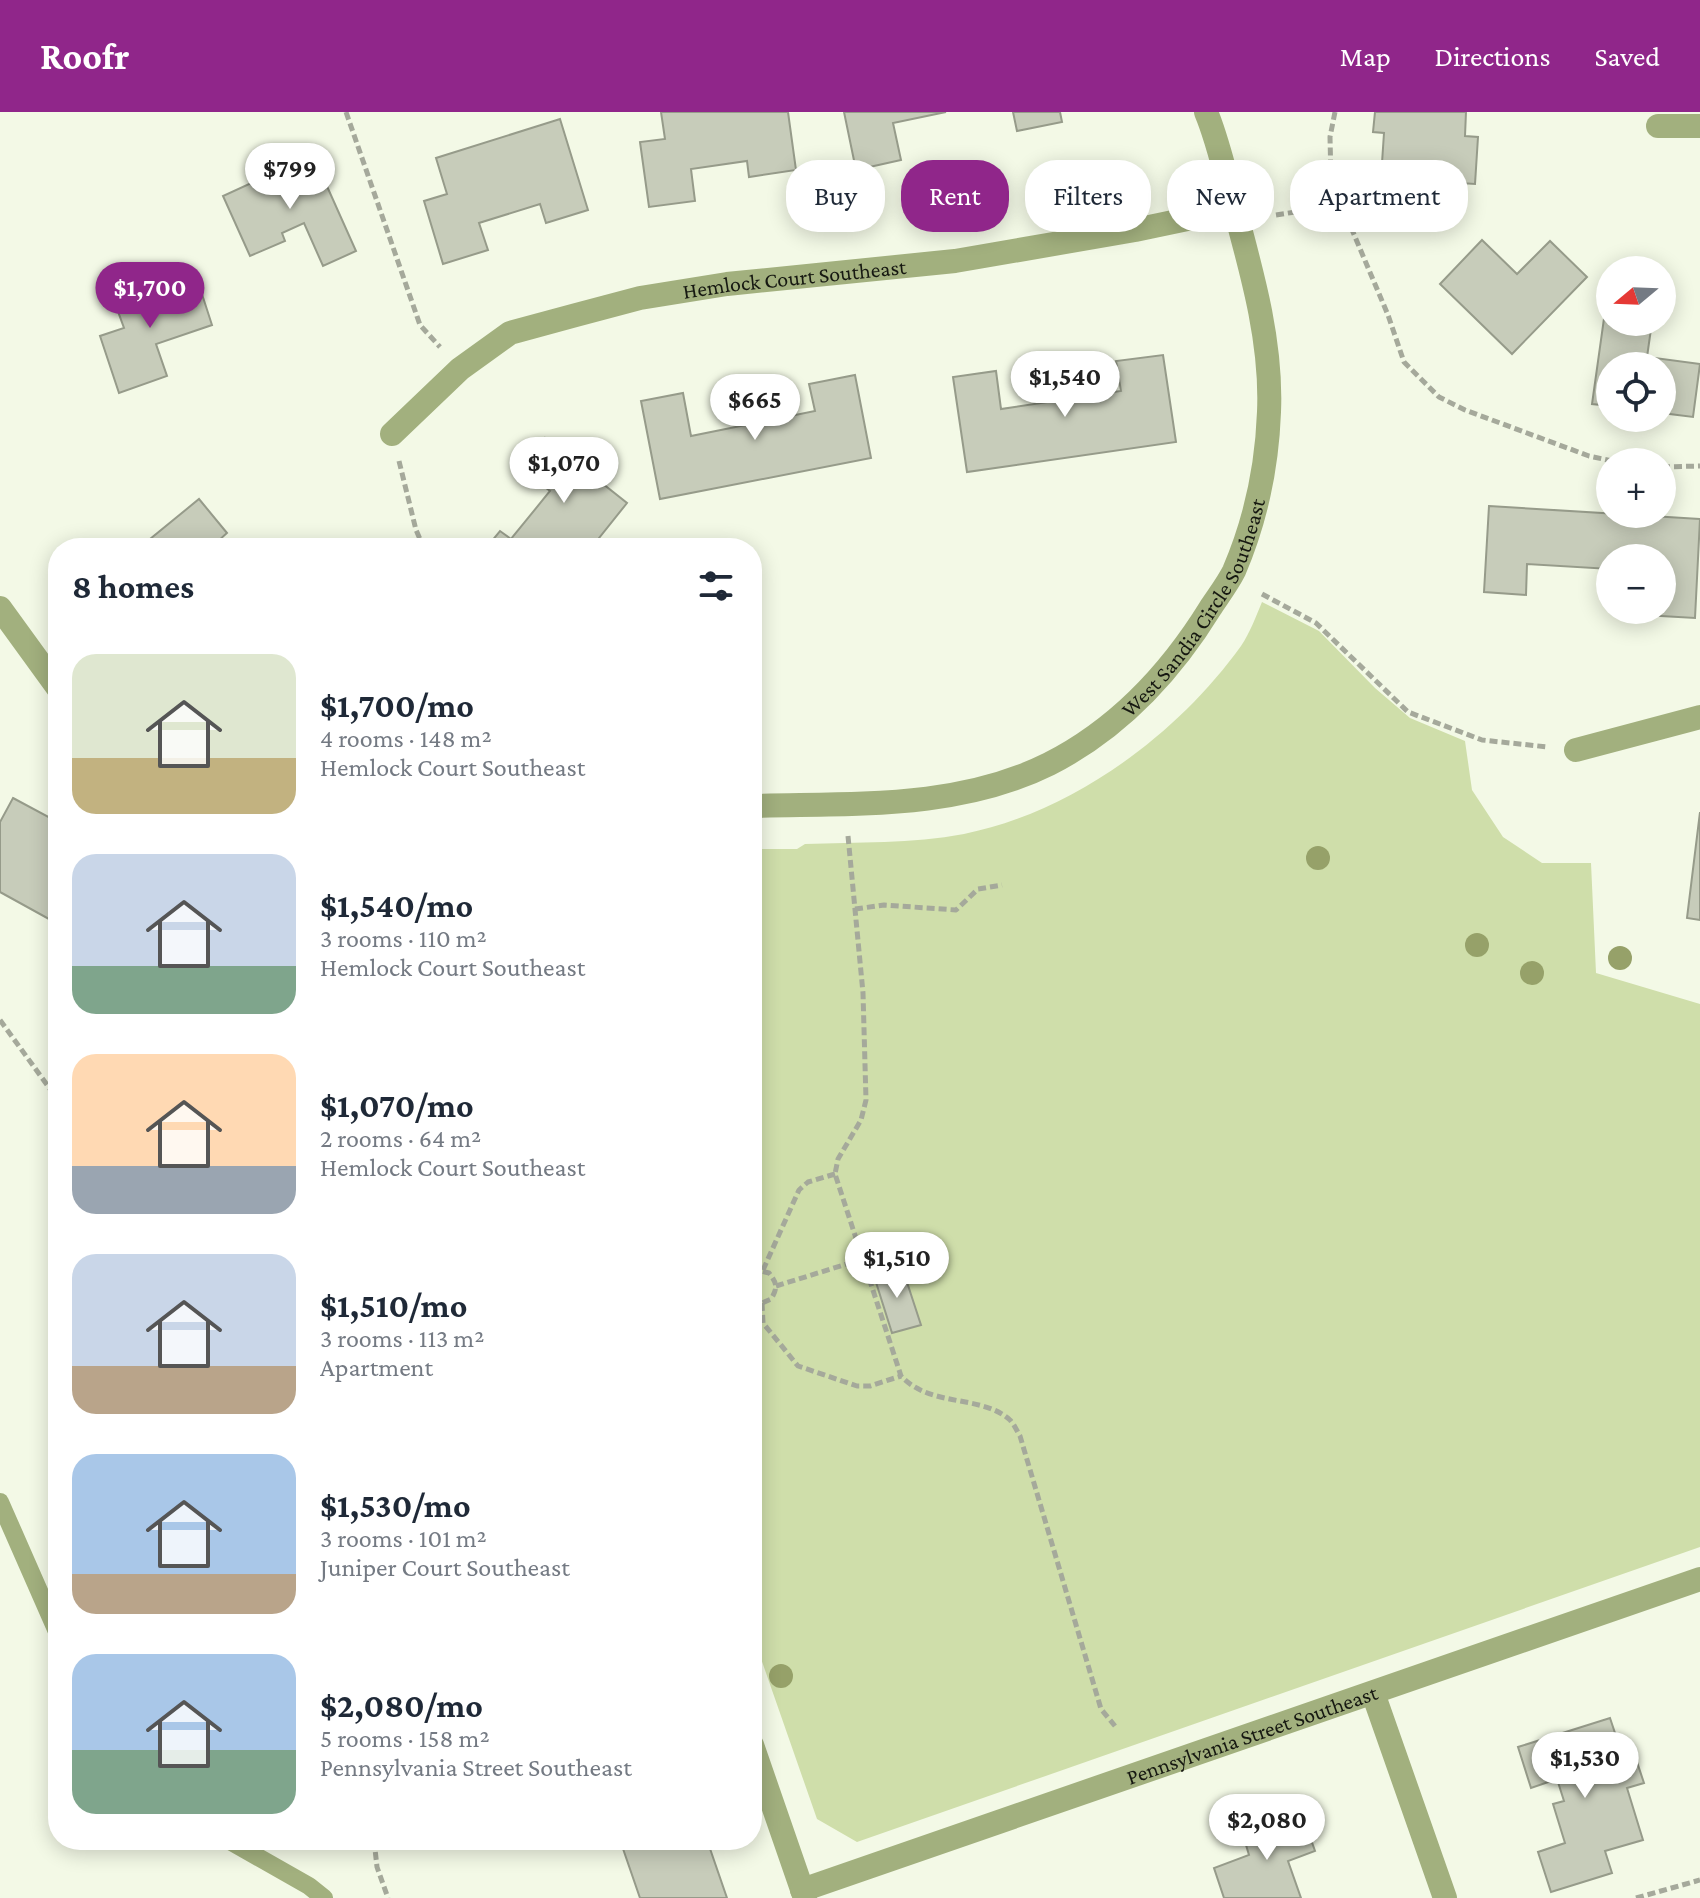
<!DOCTYPE html>
<meta charset="utf-8">
<style>
body{margin:0;font-family:"Crimson Pro",serif;background:#f6f6f7;color:#1f2937;height:100vh;display:flex;flex-direction:column;font-size:30px;white-space:nowrap}
*{box-sizing:border-box;margin:0}
p{font-size:26px;color:#747a83}
.icon{flex:none;width:44px;height:44px;fill:none;stroke:currentColor;stroke-width:2;stroke-linecap:round;stroke-linejoin:round}
.map{position:relative;flex:1;overflow:hidden}
.panel{position:absolute;left:48px;top:426px;width:714px;height:1312px;display:flex;flex-direction:column;background:#fff;border-radius:32px;box-shadow:0 4px 20px #0003}
.panel>*{flex:none}
.hud{position:absolute;left:786px;top:48px;width:760px;height:72px;display:flex;gap:16px}
.needle{width:52px;rotate:251deg}
.buttons{position:absolute;left:1596px;top:144px;display:grid;gap:16px}
.buttons a{display:grid;place-items:center;width:80px;height:80px;border-radius:50%;background:#fff;box-shadow:0 4px 20px #0003;font-size:40px}
.price{position:absolute;translate:-50% -68px;padding:0 18px;border-radius:28px;background:#fff;color:#222;font-size:26px;line-height:52px;filter:drop-shadow(0 2px 4px #0008)}
.price::after{content:'';position:absolute;left:50%;top:48px;width:24px;height:18px;margin-left:-12px;background:inherit;clip-path:polygon(0 0,100% 0,50% 100%)}
.price.selected{background:#90268a;color:#fff}
ul{padding:0;list-style:none}
li{display:flex;align-items:center;gap:24px;height:200px;padding:0 24px}
li span{display:grid;place-items:center;flex:none;width:224px;height:160px;border-radius:24px;color:#555}
li>.icon{margin-inline-start:auto}
span .icon{width:96px;height:96px;fill:#fffc;stroke-width:1}
li b{font-size:34px}
h2{display:flex;justify-content:space-between;align-items:center;height:96px;padding:0 24px;font-size:34px}
.pill{padding:0 28px;border-radius:32px;background:#fff;box-shadow:0 4px 20px #0003;font-size:28px;line-height:72px}
.pill.selected{background:#90268a;color:#fff}
header{display:flex;align-items:center;gap:48px;box-sizing:border-box;height:112px;padding:0 40px;background:#90268a;color:#fff}
header strong{font-size:38px}
nav{display:flex;gap:44px;margin-inline-start:auto;font-size:28px}
.map>svg:first-child{display:block}
.green{fill:#cfdeaa}
.building{fill:#c7ccba;stroke:#969b8a;stroke-width:2}
.lines{fill:none;stroke-linecap:round;stroke-linejoin:round}
.path{stroke:#a5a99b;stroke-width:5;stroke-dasharray:8 4;stroke-linecap:butt}
.lane{stroke:#a2b07e;stroke-width:18}
.street{stroke:#a2b07e;stroke-width:24}
.tree{fill:#96a169}
.labels{text-anchor:middle;dominant-baseline:central;stroke-width:6;stroke-linejoin:round;paint-order:stroke}
.street-label{font-size:22px;fill:#161811;stroke:#f3f9e6}
</style>
<header>
<strong>Roofr</strong>
<nav><a>Map</a><a>Directions</a><a>Saved</a></nav>
</header>
<div class="map">
<svg width="1700" height="1786" viewBox="0 0 1700 1786">
<rect width="100%" height="100%" fill="#f3f9e6"/>
<path class="green" d="M1262 490 1319 519 1375 576 1410 606 1465 629 1472 678 1503 725 1542 751H1591L1596 861 1700 892V1435L857 1730 817 1707 752 1521V734L756 737H797L805 732C857 730 912 732 964 722 1073 700 1177 623 1241 534 1250 521 1256 504 1262 490Z"/>
<g class="building">
<path d="M661 0H788L796 58 749 65 747 49 691 57 695 89 649 95 640 30 665 27Z"/>
<path d="M844 0H946L893 11 901 48 856 58Z"/>
<path d="M1013 0H1060L1062 10 1017 19Z"/>
<path d="M1375 0H1466L1465 24 1478 25 1475 72 1381 66 1384 21 1373 20Z"/>
<path d="M560 7 588 98 546 111 540 92 479 111 488 138 443 152 424 89 447 82 436 46Z"/>
<path d="M313 43 356 139 323 154 304 111 282 121 285 129 250 144 223 84Z"/>
<path d="M1482 128 1517 162 1550 129 1587 165 1512 242 1440 172Z"/>
<path d="M167 164 174 185 200 176 212 213 156 232 167 264 119 281 100 224 124 216 112 183Z"/>
<path d="M1607 185H1610V210H1652L1647 245 1700 252 1693 305 1662 301V254H1610V294L1592 292Z"/>
<path d="M1163 243 1176 330 967 360 953 265 996 259 1001 297 1121 279 1116 249Z"/>
<path d="M855 263 871 346 660 387 641 289 683 281 691 324 815 299 809 272Z"/>
<path d="M545 326 627 391 591 436H486L500 419 511 427 550 379 521 356Z"/>
<path d="M199 387 227 421 217 430 222 436H139Z"/>
<path d="M1489 394 1700 407 1695 506 1644 503V498H1662V446H1610V457L1527 452 1526 483 1484 480Z"/>
<path d="M13 686 58 710V812L0 780V710Z"/>
<path d="M1700 700V808L1687 806Z"/>
<path d="M902 1155 921 1213 892 1221 874 1164Z"/>
<path d="M1610 1606 1623 1645 1634 1641 1644 1671 1627 1676 1643 1728 1605 1739 1612 1761 1551 1780 1538 1740 1565 1731 1553 1692 1564 1689 1557 1667 1531 1676 1518 1635Z"/>
<path d="M1302 1702 1315 1739 1288 1749 1301 1786H1224L1214 1756 1249 1743 1243 1723Z"/>
<path d="M620 1728H707L727 1786H640Z"/>
</g>
<g class="lines">
<g class="path">
<path d="M346 0 420 213 440 235"/>
<path d="M1335 0 1330 25 1331 68 1388 203 1404 250 1439 285 1465 298 1589 344 1617 350"/>
<path d="M1308 98 1331 68"/>
<path d="M1276 103 1308 98 1346 107"/>
<path d="M399 349 416 418 424 436"/>
<path d="M1662 355 1700 354"/>
<path d="M1262 482 1316 511 1408 600 1482 628 1548 635"/>
<path d="M848 724 863 881 866 988 861 1008 838 1047 835 1062 901 1264C931 1296 981 1282 1010 1308 1014 1312 1017 1319 1020 1324L1101 1597 1115 1614"/>
<path d="M855 797 884 793 956 798 978 777 1002 773"/>
<path d="M0 908 58 988"/>
<path d="M763 1158 799 1078 808 1070 835 1062"/>
<path d="M752 1161 757 1158 769 1161C777 1171 778 1176 771 1187L762 1191 752 1189"/>
<path d="M776 1174 863 1147"/>
<path d="M762 1191 763 1211 798 1254 857 1274H870L901 1264"/>
<path d="M374 1728 377 1755 388 1786"/>
<path d="M1636 1786 1700 1768"/>
</g>
<g class="lane">
<path d="M0 1390 58 1522"/>
<path d="M228 1728 309 1774 324 1786"/>
</g>
<g class="street">
<path d="M1658 14H1700"/>
<path id="s1" d="M392 322 460 257 510 221 576 203 640 186 727 172 955 149 1135 118 1235 97"/>
<path d="M0 496 58 576"/>
<path d="M1576 638 1700 605"/>
<path id="s2" d="M752 694C851 691 957 698 1049 652 1118 617 1171 560 1211 495 1219 483 1228 471 1234 459 1255 410 1267 354 1269 300 1272 232 1253 164 1235 98 1226 66 1219 31 1206 0"/>
<path d="M1373 1581 1445 1786"/>
<path d="M752 1633 805 1786"/>
<path id="s3" d="M802 1778 1700 1467"/>
</g>
</g>
<g class="tree">
<circle cx="1318" cy="746" r="12"/>
<circle cx="1477" cy="833" r="12"/>
<circle cx="1620" cy="846" r="12"/>
<circle cx="1532" cy="861" r="12"/>
<circle cx="781" cy="1564" r="12"/>
</g>
<g class="labels">
<g class="street-label">
<text stroke="none"><textPath href="#s1" startOffset="446">Hemlock Court Southeast</textPath></text>
<text stroke="none"><textPath href="#s2" startOffset="522">West Sandia Circle Southeast</textPath></text>
<text stroke="none"><textPath href="#s3" startOffset="476">Pennsylvania Street Southeast</textPath></text>
</g>
</g>
</svg>
<div class="buttons">
<a><svg class="needle" viewBox="-14 -14 28 28"><path d="M0-13l5 13h-10z" fill="#e53935"/><path d="M0 13l5-13h-10z" fill="#747a83"/></svg></a>
<a><svg class="icon" aria-label="locate" viewBox="0 0 24 24"><circle cx="12" cy="12" r="6"/><path d="M12 2v4M12 18v4M2 12h4M18 12h4"/></svg></a>
<a>+</a>
<a>−</a>
</div>
<b class="price" style="left:290px;top:99px">$799</b>
<b class="price selected" style="left:150px;top:218px">$1,700</b>
<b class="price" style="left:1065px;top:307px">$1,540</b>
<b class="price" style="left:755px;top:330px">$665</b>
<b class="price" style="left:564px;top:393px">$1,070</b>
<b class="price" style="left:897px;top:1188px">$1,510</b>
<b class="price" style="left:1585px;top:1688px">$1,530</b>
<b class="price" style="left:1267px;top:1750px">$2,080</b>
<div class="hud">
<a class="pill">Buy</a>
<a class="pill selected">Rent</a>
<a class="pill">Filters</a>
<a class="pill">New</a>
<a class="pill">Apartment</a>
</div>
<section class="panel">
<h2>8 homes<svg class="icon" aria-label="filters" viewBox="0 0 24 24"><path d="M4 7h16M4 17h16"/><circle cx="9" cy="7" r="2"/><circle cx="15" cy="17" r="2"/></svg></h2>
<ul>
<li><span style="background:linear-gradient(#dfe7d0 65%,#c2b280 0)"><svg class="icon" aria-label="home" viewBox="0 0 24 24"><path d="M3 11l9-7 9 7M6 9v11h12V9"/></svg></span><div><b>$1,700/mo</b><p>4 rooms · 148 m²</p><p>Hemlock Court Southeast</p></div></li>
<li><span style="background:linear-gradient(#c9d6e8 70%,#7fa58c 0)"><svg class="icon" aria-label="home" viewBox="0 0 24 24"><path d="M3 11l9-7 9 7M6 9v11h12V9"/></svg></span><div><b>$1,540/mo</b><p>3 rooms · 110 m²</p><p>Hemlock Court Southeast</p></div></li>
<li><span style="background:linear-gradient(#ffd9b3 70%,#9aa5b1 0)"><svg class="icon" aria-label="home" viewBox="0 0 24 24"><path d="M3 11l9-7 9 7M6 9v11h12V9"/></svg></span><div><b>$1,070/mo</b><p>2 rooms · 64 m²</p><p>Hemlock Court Southeast</p></div></li>
<li><span style="background:linear-gradient(#c9d6e8 70%,#b9a48a 0)"><svg class="icon" aria-label="home" viewBox="0 0 24 24"><path d="M3 11l9-7 9 7M6 9v11h12V9"/></svg></span><div><b>$1,510/mo</b><p>3 rooms · 113 m²</p><p>Apartment</p></div></li>
<li><span style="background:linear-gradient(#a9c7e8 75%,#b9a48a 0)"><svg class="icon" aria-label="home" viewBox="0 0 24 24"><path d="M3 11l9-7 9 7M6 9v11h12V9"/></svg></span><div><b>$1,530/mo</b><p>3 rooms · 101 m²</p><p>Juniper Court Southeast</p></div></li>
<li><span style="background:linear-gradient(#a9c7e8 60%,#7fa58c 0)"><svg class="icon" aria-label="home" viewBox="0 0 24 24"><path d="M3 11l9-7 9 7M6 9v11h12V9"/></svg></span><div><b>$2,080/mo</b><p>5 rooms · 158 m²</p><p>Pennsylvania Street Southeast</p></div></li>
</ul>
</section>
</div>
